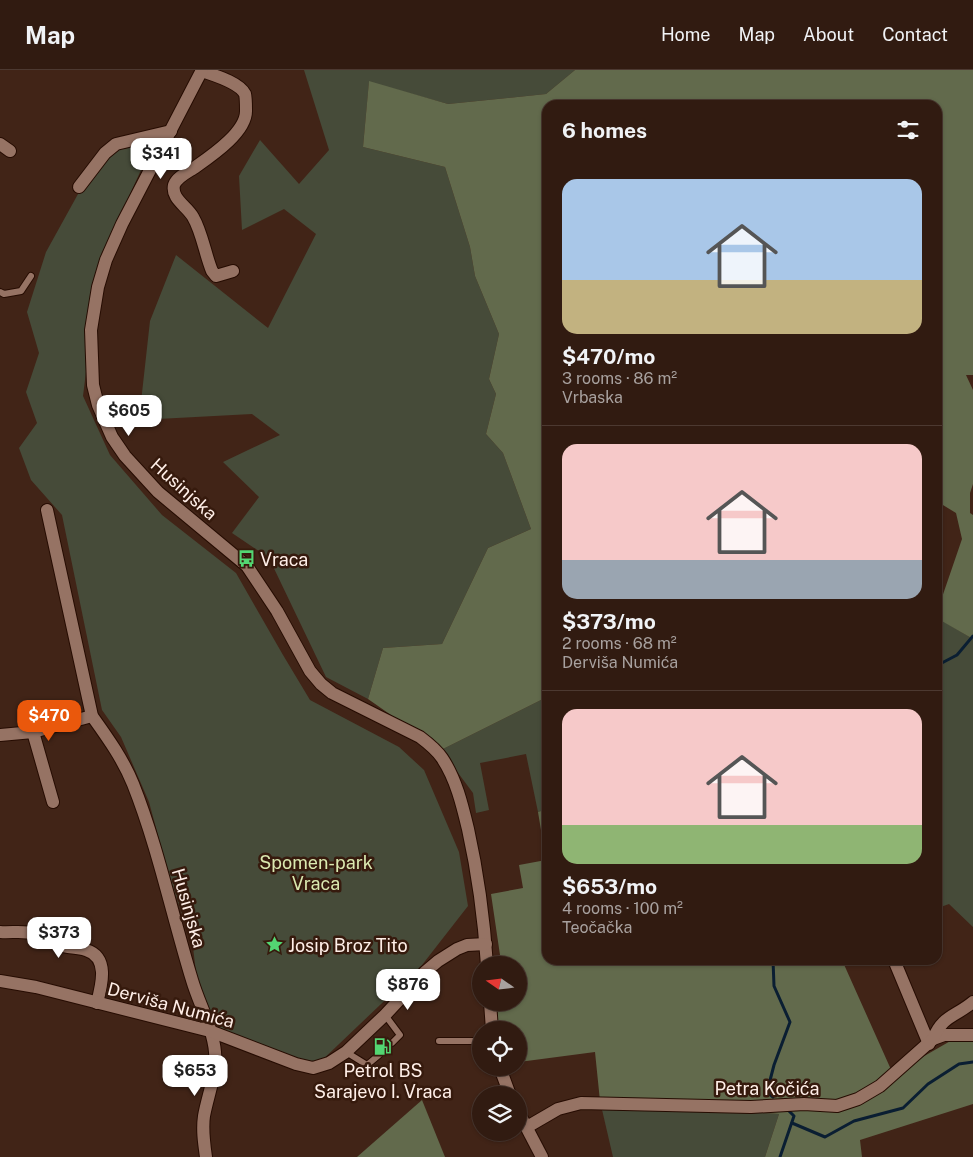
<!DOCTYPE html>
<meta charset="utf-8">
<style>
body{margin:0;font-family:"Public Sans",sans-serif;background:#39241a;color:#f1f3f6;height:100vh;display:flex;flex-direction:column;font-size:19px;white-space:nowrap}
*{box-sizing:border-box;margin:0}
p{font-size:16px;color:#a8a19f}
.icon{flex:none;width:28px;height:28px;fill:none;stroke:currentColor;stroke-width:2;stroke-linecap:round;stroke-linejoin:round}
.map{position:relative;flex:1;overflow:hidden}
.sheet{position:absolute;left:542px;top:30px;width:400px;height:865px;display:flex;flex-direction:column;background:#311b11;border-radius:15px;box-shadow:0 1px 4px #0004,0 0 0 1px #4c3931}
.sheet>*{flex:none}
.needle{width:32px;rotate:284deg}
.controls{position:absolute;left:472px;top:886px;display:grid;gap:10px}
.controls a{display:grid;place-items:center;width:55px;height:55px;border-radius:50%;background:#311b11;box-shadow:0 1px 4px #0004,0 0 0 1px #4c3931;font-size:25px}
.price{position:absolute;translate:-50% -42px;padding:0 11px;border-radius:10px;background:#fff;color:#222;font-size:16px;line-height:32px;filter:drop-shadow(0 1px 2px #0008)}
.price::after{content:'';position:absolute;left:50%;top:30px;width:15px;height:11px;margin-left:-8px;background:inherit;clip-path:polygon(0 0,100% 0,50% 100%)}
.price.selected{background:#ea580c;color:#fff}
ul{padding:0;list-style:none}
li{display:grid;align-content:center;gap:10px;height:265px;padding:0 20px}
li+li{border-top:1px solid #4c3931}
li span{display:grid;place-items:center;height:155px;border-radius:15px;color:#555}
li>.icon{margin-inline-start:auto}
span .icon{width:90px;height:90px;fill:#fffc;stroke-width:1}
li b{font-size:21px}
h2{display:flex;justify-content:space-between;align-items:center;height:60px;padding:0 20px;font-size:21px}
header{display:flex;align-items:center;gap:30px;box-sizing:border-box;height:70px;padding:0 25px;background:#311b11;border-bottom:1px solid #4c3931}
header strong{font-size:24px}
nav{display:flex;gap:28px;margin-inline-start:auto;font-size:18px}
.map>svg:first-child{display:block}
.green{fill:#464b39}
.forest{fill:#626a4c}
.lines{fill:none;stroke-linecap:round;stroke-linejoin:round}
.stream{stroke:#0a1e32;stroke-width:3}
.lane-casing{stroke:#260c02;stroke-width:8}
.street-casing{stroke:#260c02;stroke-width:14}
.secondary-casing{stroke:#260c02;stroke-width:14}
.lane{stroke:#967364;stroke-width:6}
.street{stroke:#967364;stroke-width:12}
.secondary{stroke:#967364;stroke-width:12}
.labels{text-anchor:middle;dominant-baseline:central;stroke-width:5;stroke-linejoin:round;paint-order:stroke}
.street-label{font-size:18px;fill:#ffefe8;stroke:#361a0d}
.poi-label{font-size:18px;fill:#ffefe8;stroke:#361a0d;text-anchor:start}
.park-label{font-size:18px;fill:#dae9b0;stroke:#361a0d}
</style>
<header>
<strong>Map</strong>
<nav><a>Home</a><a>Map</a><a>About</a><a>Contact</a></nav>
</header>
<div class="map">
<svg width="973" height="1087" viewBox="0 0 973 1087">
<rect width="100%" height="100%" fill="#412417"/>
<g class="green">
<path d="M304 0H575L546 24 448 34 369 12 363 77 445 97 470 177 475 206 499 264 489 309 496 324 486 364 503 383 531 459 488 478 442 574 383 578 368 629 326 607 269 488 232 463 259 427 223 392 280 365 252 344 139 350 150 251 176 185 268 258 316 164 284 139 242 160 239 106 260 70 299 114 329 80Z"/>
<path d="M156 67 100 190 83 326 110 385 162 445 236 503 283 585 310 630 399 677 424 700 459 782 468 836 422 895 317 995 203 963 193 877 169 806 149 732 121 667 102 640 62 445 31 410 19 378 37 353 26 322 39 283 27 242 46 182 83 115 113 79Z"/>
<path d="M938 546 941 550 973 569V857L949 834 938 838Z"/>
<path d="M547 627V739L538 742 526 684 480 693 489 740 476 743 473 723 441 680Z"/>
<path d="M600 1031 779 1044 765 1087H613Z"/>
</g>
<g class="forest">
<path d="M575 0H973V305H966L973 320V414L970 423V443L973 445V569L940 550 938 546V539L962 469 956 443 938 432V35H548L547 627 441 680 368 629 383 578 442 574 488 478 531 459 503 383 486 364 496 324 489 309 499 264 475 206 470 177 445 97 363 77 369 11 448 34 546 24Z"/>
<path d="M547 739 548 890H842L893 1004 973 958V1034L860 1070 862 1087H765L779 1044 600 1031 595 982 519 992V960H498L497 933 519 932V895H499L500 885 491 824 523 818 519 795 546 790 538 742Z"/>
<path d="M422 1030 445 1087H357Z"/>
</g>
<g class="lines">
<g class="stream">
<path d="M938 595 957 585 973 566"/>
<path d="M773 1027 767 1022 774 995 790 952 774 916 773 890"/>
<path d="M792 1053 825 1067 854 1051 903 1038 928 1014 959 994 973 992"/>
<path d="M780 1087 794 1046 789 1041"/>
</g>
<defs>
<g id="lane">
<path d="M0 222 4 224 21 221 31 206"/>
<path d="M385 945 400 965 392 973"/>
<path d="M439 971H481"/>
<path d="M346 982 367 995 379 985"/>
</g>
<g id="street">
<path d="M202 1C213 5 239 12 245 24 246 28 246 36 246 40 247 62 211 86 194 98 188 102 177 107 174 115 171 129 187 136 193 147 202 162 205 184 212 201L216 206 233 201"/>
<path d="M0 74 10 81"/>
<path d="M79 117 105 83 116 74 171 61"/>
<path d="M47 440 92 646C107 667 123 689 133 714 158 777 172 845 192 910 199 934 213 958 215 982 217 1004 208 1024 204 1046 202 1060 204 1073 206 1087"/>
<path d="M33 662 53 732"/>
<path d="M0 665 33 662 92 646"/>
<path d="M0 862C12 863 23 860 35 864 44 866 50 872 59 875 68 878 77 877 86 880 109 887 102 914 97 933"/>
<path d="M894 890 929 974"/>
<path d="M933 969 944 965H973"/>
<path d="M527 1057 558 1039 581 1033 751 1037 804 1034 837 1036 858 1029 880 1016 933 969C943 945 955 947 973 932"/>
</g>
<g id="secondary">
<path d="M202 0 122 154 106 190 98 217 91 260 93 315 98 335 112 367 125 386 158 422 247 496 277 541 310 601 321 614 332 623 420 667C428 673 436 679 442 688 456 709 462 734 468 759 478 804 484 849 487 895"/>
<path d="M0 911 36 917 210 961 296 994 313 998 329 993 346 982 385 945 425 902 438 891 457 879 467 875 486 874"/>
<path d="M490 932 492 960"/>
<path d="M500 998 510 1025"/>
<path d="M519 1043 542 1087"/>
</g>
</defs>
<use href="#lane" class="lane-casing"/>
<use href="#street" class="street-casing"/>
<use href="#secondary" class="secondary-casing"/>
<use href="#lane" class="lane"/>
<use href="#street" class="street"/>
<use href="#secondary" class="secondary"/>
</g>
<defs>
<symbol id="bus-bare" viewBox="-9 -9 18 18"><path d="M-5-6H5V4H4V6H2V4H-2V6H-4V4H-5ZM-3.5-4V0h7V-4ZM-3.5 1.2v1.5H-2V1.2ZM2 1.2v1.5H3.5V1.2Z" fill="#53d672" stroke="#361a0d" stroke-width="2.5" paint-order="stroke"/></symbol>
<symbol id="sight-bare" viewBox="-9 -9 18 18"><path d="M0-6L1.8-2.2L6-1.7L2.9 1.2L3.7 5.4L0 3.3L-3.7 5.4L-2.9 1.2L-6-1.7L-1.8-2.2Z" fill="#53d672" stroke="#361a0d" stroke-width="2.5" paint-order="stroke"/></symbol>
<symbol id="fuel-bare" viewBox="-9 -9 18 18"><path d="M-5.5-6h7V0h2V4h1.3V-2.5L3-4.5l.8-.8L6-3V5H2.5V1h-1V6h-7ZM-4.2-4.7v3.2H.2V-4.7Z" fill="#53d672" stroke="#361a0d" stroke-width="2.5" paint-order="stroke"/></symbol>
</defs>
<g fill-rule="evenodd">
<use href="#bus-bare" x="234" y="476" width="25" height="25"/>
<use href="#sight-bare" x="262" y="862" width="25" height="25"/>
<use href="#fuel-bare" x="370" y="964" width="25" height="25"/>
</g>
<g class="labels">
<g class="street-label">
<text transform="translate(184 419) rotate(42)">Husinjska</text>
<text transform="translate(189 838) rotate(74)">Husinjska</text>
<text transform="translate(171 935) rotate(15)">Derviša Numića</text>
<text x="767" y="1018">Petra Kočića</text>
</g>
<g class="poi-label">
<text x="260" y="489">Vraca</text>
<text x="288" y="875">Josip Broz Tito</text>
<text x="383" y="1000" text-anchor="middle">Petrol BS<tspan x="383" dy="21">Sarajevo I. Vraca</tspan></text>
</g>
<g class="park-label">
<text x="316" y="792">Spomen-park<tspan x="316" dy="21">Vraca</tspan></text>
</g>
</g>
</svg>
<div class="controls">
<a><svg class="needle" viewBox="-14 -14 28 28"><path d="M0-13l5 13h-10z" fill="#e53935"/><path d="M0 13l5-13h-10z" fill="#a8a19f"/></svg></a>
<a><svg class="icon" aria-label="locate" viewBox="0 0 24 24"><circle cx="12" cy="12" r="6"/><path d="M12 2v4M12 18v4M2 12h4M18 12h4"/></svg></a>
<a><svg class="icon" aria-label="layers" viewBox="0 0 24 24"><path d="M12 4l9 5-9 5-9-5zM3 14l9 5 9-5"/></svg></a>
</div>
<b class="price" style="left:161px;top:110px">$341</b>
<b class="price" style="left:129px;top:367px">$605</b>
<b class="price selected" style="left:49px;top:672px">$470</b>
<b class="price" style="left:59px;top:889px">$373</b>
<b class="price" style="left:408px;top:941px">$876</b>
<b class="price" style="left:195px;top:1027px">$653</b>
<section class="sheet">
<h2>6 homes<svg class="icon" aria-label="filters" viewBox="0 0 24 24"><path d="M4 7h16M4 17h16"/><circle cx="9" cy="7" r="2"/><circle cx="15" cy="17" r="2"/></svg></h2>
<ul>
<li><span style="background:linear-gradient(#a9c7e8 65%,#c2b280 0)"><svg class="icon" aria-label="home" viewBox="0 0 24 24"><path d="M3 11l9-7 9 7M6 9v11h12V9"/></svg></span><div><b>$470/mo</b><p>3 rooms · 86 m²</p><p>Vrbaska</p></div></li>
<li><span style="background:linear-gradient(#f6c9c9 75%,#9aa5b1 0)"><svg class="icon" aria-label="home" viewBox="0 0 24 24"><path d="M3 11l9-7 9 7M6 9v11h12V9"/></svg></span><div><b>$373/mo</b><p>2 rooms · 68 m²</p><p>Derviša Numića</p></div></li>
<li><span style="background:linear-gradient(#f6c9c9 75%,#8fb573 0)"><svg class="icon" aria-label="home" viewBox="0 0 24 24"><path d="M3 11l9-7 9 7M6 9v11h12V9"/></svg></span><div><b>$653/mo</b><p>4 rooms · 100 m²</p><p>Teočačka</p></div></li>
</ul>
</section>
</div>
